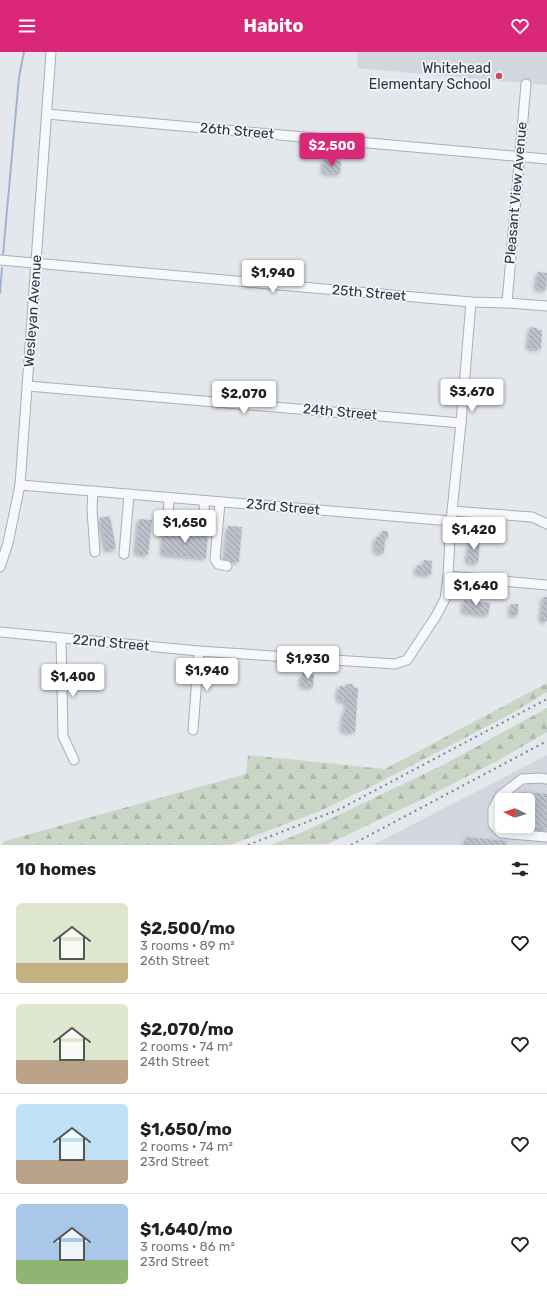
<!DOCTYPE html>
<meta charset="utf-8">
<style>
body{margin:0;font-family:Rubik,sans-serif;background:#f2f2f2;color:#202124;height:100vh;display:flex;flex-direction:column;font-size:15px;white-space:nowrap}
*{box-sizing:border-box;margin:0}
p{font-size:13px;color:#757577}
.icon{flex:none;width:22px;height:22px;fill:none;stroke:currentColor;stroke-width:2;stroke-linecap:round;stroke-linejoin:round}
.map{position:relative;height:793px;overflow:hidden}
.panel{display:flex;flex-direction:column;background:#fff;flex:1}
.panel>*{flex:none}
.needle{width:26px;rotate:275deg}
.fabs{position:absolute;left:495px;top:741px;display:grid;gap:8px}
.fabs a{display:grid;place-items:center;width:40px;height:40px;border-radius:6px;background:#fff;box-shadow:0 2px 10px #0003;font-size:20px}
.price{position:absolute;translate:-50% -34px;padding:0 9px;border-radius:4px;background:#fff;color:#222;font-size:13px;line-height:26px;filter:drop-shadow(0 1px 2px #0008)}
.price::after{content:'';position:absolute;left:50%;top:24px;width:12px;height:9px;margin-left:-6px;background:inherit;clip-path:polygon(0 0,100% 0,50% 100%)}
.price.active{background:#db2777;color:#fff}
ul{padding:0;list-style:none}
li{display:flex;align-items:center;gap:12px;height:100px;padding:0 16px}
li+li{border-top:1px solid #e0e0e0}
li span{display:grid;place-items:center;flex:none;width:112px;height:80px;border-radius:6px;color:#555}
li>.icon{margin-inline-start:auto}
span .icon{width:48px;height:48px;fill:#fffc;stroke-width:1}
li b{font-size:17px}
h2{display:flex;justify-content:space-between;align-items:center;height:48px;padding:0 16px;font-size:17px}
header{display:flex;justify-content:space-between;align-items:center;height:52px;padding:0 16px;background:#db2777;color:#fff;font-size:18px;font-weight:700}
.map>svg:first-child{display:block}
.built{fill:#d2d6de;fill-rule:evenodd}
.forest{fill:url(#forest-firs)}
.lines{fill:none;stroke-linecap:round;stroke-linejoin:round}
.stream{stroke:#9fb4cc;stroke-width:2}
.building{fill:url(#building-back-hatch);filter:url(#shadow)}
.minor-casing{stroke:#a9aeb7;stroke-width:11}
.minor{stroke:#f7f8fa;stroke-width:9}
.rail{stroke:#7d8696;stroke-width:2;stroke-dasharray:2 4;stroke-linecap:butt}
.poi-dot{fill:#d1495b;stroke:#f4f6f9;stroke-width:1.5}
.labels{text-anchor:middle;dominant-baseline:central;stroke-width:3.5;stroke-linejoin:round;paint-order:stroke}
.poi-label{font-size:14px;fill:#2b3445;stroke:#f4f6f9;text-anchor:end}
.street-label{font-size:14px;fill:#2b3445;stroke:#f4f6f9}
</style>
<header><svg class="icon" aria-label="menu" viewBox="0 0 24 24"><path d="M4 6h16M4 12h16M4 18h16"/></svg>Habito<svg class="icon" aria-label="heart" viewBox="0 0 24 24"><path d="M12 20l-8-8c-3-5 5-10 8-4 3-6 11-1 8 4z"/></svg></header>
<div class="map">
<svg width="547" height="793" viewBox="0 0 547 793">
<defs>
<pattern id="forest-firs" width="22" height="20" patternUnits="userSpaceOnUse"><rect width="22" height="20" fill="#c9d6c5"/><path d="M5 1l3.5 6h-7zM16 11l3.5 6h-7z" fill="#adb8ab"/></pattern>
<pattern id="building-back-hatch" width="6" height="6" patternUnits="userSpaceOnUse"><rect width="6" height="6" fill="#bbc0ca"/><path d="M-1 5l2 2M0 0l6 6M5-1l2 2" fill="none" stroke="#989da6"/></pattern>
<filter id="shadow"><feDropShadow dx="-2" dy="2" stdDeviation="2" flood-color="#0004"/></filter>
</defs>
<rect width="100%" height="100%" fill="#e4e7ec"/>
<g class="built">
<path d="M358 0H547V33L357 16Z"/>
<path d="M547 703V793H373ZM502 748H528V774H502Z"/>
</g>
<g class="forest">
<path d="M547 631V640L509 663 378 731 320 759 230 793H1L5 789 246 722 248 703 385 717Z"/>
<path d="M547 656V680L499 708 431 743 328 792 271 793 303 780 447 711Z"/>
</g>
<g class="lines">
<g class="stream">
<path d="M3 203 19 25 24 0"/>
<path d="M0 241 2 216"/>
</g>
</g>
<g class="building">
<path d="M324 107 341 109 340 122 323 121Z"/>
<path d="M538 220 547 221 546 238 536 237Z"/>
<path d="M530 275 537 276V278H542L541 297 528 296Z"/>
<path d="M110 464 116 497 106 498 100 466Z"/>
<path d="M139 467 152 468 148 503 136 501Z"/>
<path d="M228 474 242 475 239 510 225 508Z"/>
<path d="M164 478 208 483 206 506 162 502Z"/>
<path d="M382 479H388V486H385L384 501 375 500 376 485H381Z"/>
<path d="M470 486 480 487 478 511 467 510Z"/>
<path d="M424 508 432 509 431 523 416 521 417 513 423 514Z"/>
<path d="M543 545H547V569H541Z"/>
<path d="M464 548 490 551 488 563 463 560Z"/>
<path d="M511 552H518V563H510Z"/>
<path d="M302 621 314 622 313 635 301 634Z"/>
<path d="M346 632H353V635L358 636 355 680 342 679 344 660H346L347 649 338 648 339 634 346 635Z"/>
<path d="M521 740 547 742V777L528 775V748H521Z"/>
<path d="M467 785 507 789V793H466Z"/>
</g>
<g class="lines">
<defs>
<g id="minor">
<path d="M47 62 547 107"/>
<path d="M0 208 471 250 507 251 547 254"/>
<path d="M507 251 526 32"/>
<path d="M28 334 461 371"/>
<path d="M20 433 451 469"/>
<path d="M93 439 92 457 95 500"/>
<path d="M169 446 168 466 170 473C181 475 202 480 204 465 205 460 204 454 204 449"/>
<path d="M220 450 215 507 218 512 227 514"/>
<path d="M452 459 532 465 547 472"/>
<path d="M124 502 129 442"/>
<path d="M0 515 8 491 20 433 51 0"/>
<path d="M448 524 547 533"/>
<path d="M0 580 199 599 395 612 407 608 436 564 445 547 448 524 451 469 461 371 471 250"/>
<path d="M61 586 63 684 74 708"/>
<path d="M193 678 199 599"/>
<path d="M547 727 539 726 522 727 500 744 493 757V772L501 781 547 785"/>
</g>
</defs>
<use href="#minor" class="minor-casing"/>
<use href="#minor" class="minor"/>
<g class="rail">
<path d="M248 793 340 757 547 647"/>
<path d="M351 793 547 689"/>
</g>
</g>
<circle class="poi-dot" cx="499" cy="24" r="4"/>
<g class="labels">
<g class="poi-label">
<text x="491" y="16">Whitehead<tspan x="491" dy="16">Elementary School</tspan></text>
</g>
<g class="street-label">
<text transform="translate(237 79) rotate(5)">26th Street</text>
<text transform="translate(516 141) rotate(-85)">Pleasant View Avenue</text>
<text transform="translate(369 241) rotate(5)">25th Street</text>
<text transform="translate(33 259) rotate(-86)">Wesleyan Avenue</text>
<text transform="translate(340 360) rotate(5)">24th Street</text>
<text transform="translate(283 455) rotate(5)">23rd Street</text>
<text transform="translate(111 591) rotate(5)">22nd Street</text>
</g>
</g>
</svg>
<div class="fabs">
<a><svg class="needle" viewBox="-14 -14 28 28"><path d="M0-13l5 13h-10z" fill="#e53935"/><path d="M0 13l5-13h-10z" fill="#757577"/></svg></a>
</div>
<b class="price active" style="left:332px;top:115px">$2,500</b>
<b class="price" style="left:273px;top:242px">$1,940</b>
<b class="price" style="left:472px;top:361px">$3,670</b>
<b class="price" style="left:244px;top:363px">$2,070</b>
<b class="price" style="left:185px;top:492px">$1,650</b>
<b class="price" style="left:474px;top:499px">$1,420</b>
<b class="price" style="left:476px;top:555px">$1,640</b>
<b class="price" style="left:308px;top:628px">$1,930</b>
<b class="price" style="left:207px;top:640px">$1,940</b>
<b class="price" style="left:73px;top:646px">$1,400</b>
</div>
<section class="panel">
<h2>10 homes<svg class="icon" aria-label="filters" viewBox="0 0 24 24"><path d="M4 7h16M4 17h16"/><circle cx="9" cy="7" r="2"/><circle cx="15" cy="17" r="2"/></svg></h2>
<ul>
<li><span style="background:linear-gradient(#dfe7d0 75%,#c2b280 0)"><svg class="icon" aria-label="home" viewBox="0 0 24 24"><path d="M3 11l9-7 9 7M6 9v11h12V9"/></svg></span><div><b>$2,500/mo</b><p>3 rooms · 89 m²</p><p>26th Street</p></div><svg class="icon" aria-label="heart" viewBox="0 0 24 24"><path d="M12 20l-8-8c-3-5 5-10 8-4 3-6 11-1 8 4z"/></svg></li>
<li><span style="background:linear-gradient(#dfe7d0 70%,#b9a48a 0)"><svg class="icon" aria-label="home" viewBox="0 0 24 24"><path d="M3 11l9-7 9 7M6 9v11h12V9"/></svg></span><div><b>$2,070/mo</b><p>2 rooms · 74 m²</p><p>24th Street</p></div><svg class="icon" aria-label="heart" viewBox="0 0 24 24"><path d="M12 20l-8-8c-3-5 5-10 8-4 3-6 11-1 8 4z"/></svg></li>
<li><span style="background:linear-gradient(#bfe0f5 70%,#b9a48a 0)"><svg class="icon" aria-label="home" viewBox="0 0 24 24"><path d="M3 11l9-7 9 7M6 9v11h12V9"/></svg></span><div><b>$1,650/mo</b><p>2 rooms · 74 m²</p><p>23rd Street</p></div><svg class="icon" aria-label="heart" viewBox="0 0 24 24"><path d="M12 20l-8-8c-3-5 5-10 8-4 3-6 11-1 8 4z"/></svg></li>
<li><span style="background:linear-gradient(#a9c7e8 70%,#8fb573 0)"><svg class="icon" aria-label="home" viewBox="0 0 24 24"><path d="M3 11l9-7 9 7M6 9v11h12V9"/></svg></span><div><b>$1,640/mo</b><p>3 rooms · 86 m²</p><p>23rd Street</p></div><svg class="icon" aria-label="heart" viewBox="0 0 24 24"><path d="M12 20l-8-8c-3-5 5-10 8-4 3-6 11-1 8 4z"/></svg></li>
</ul>
</section>
